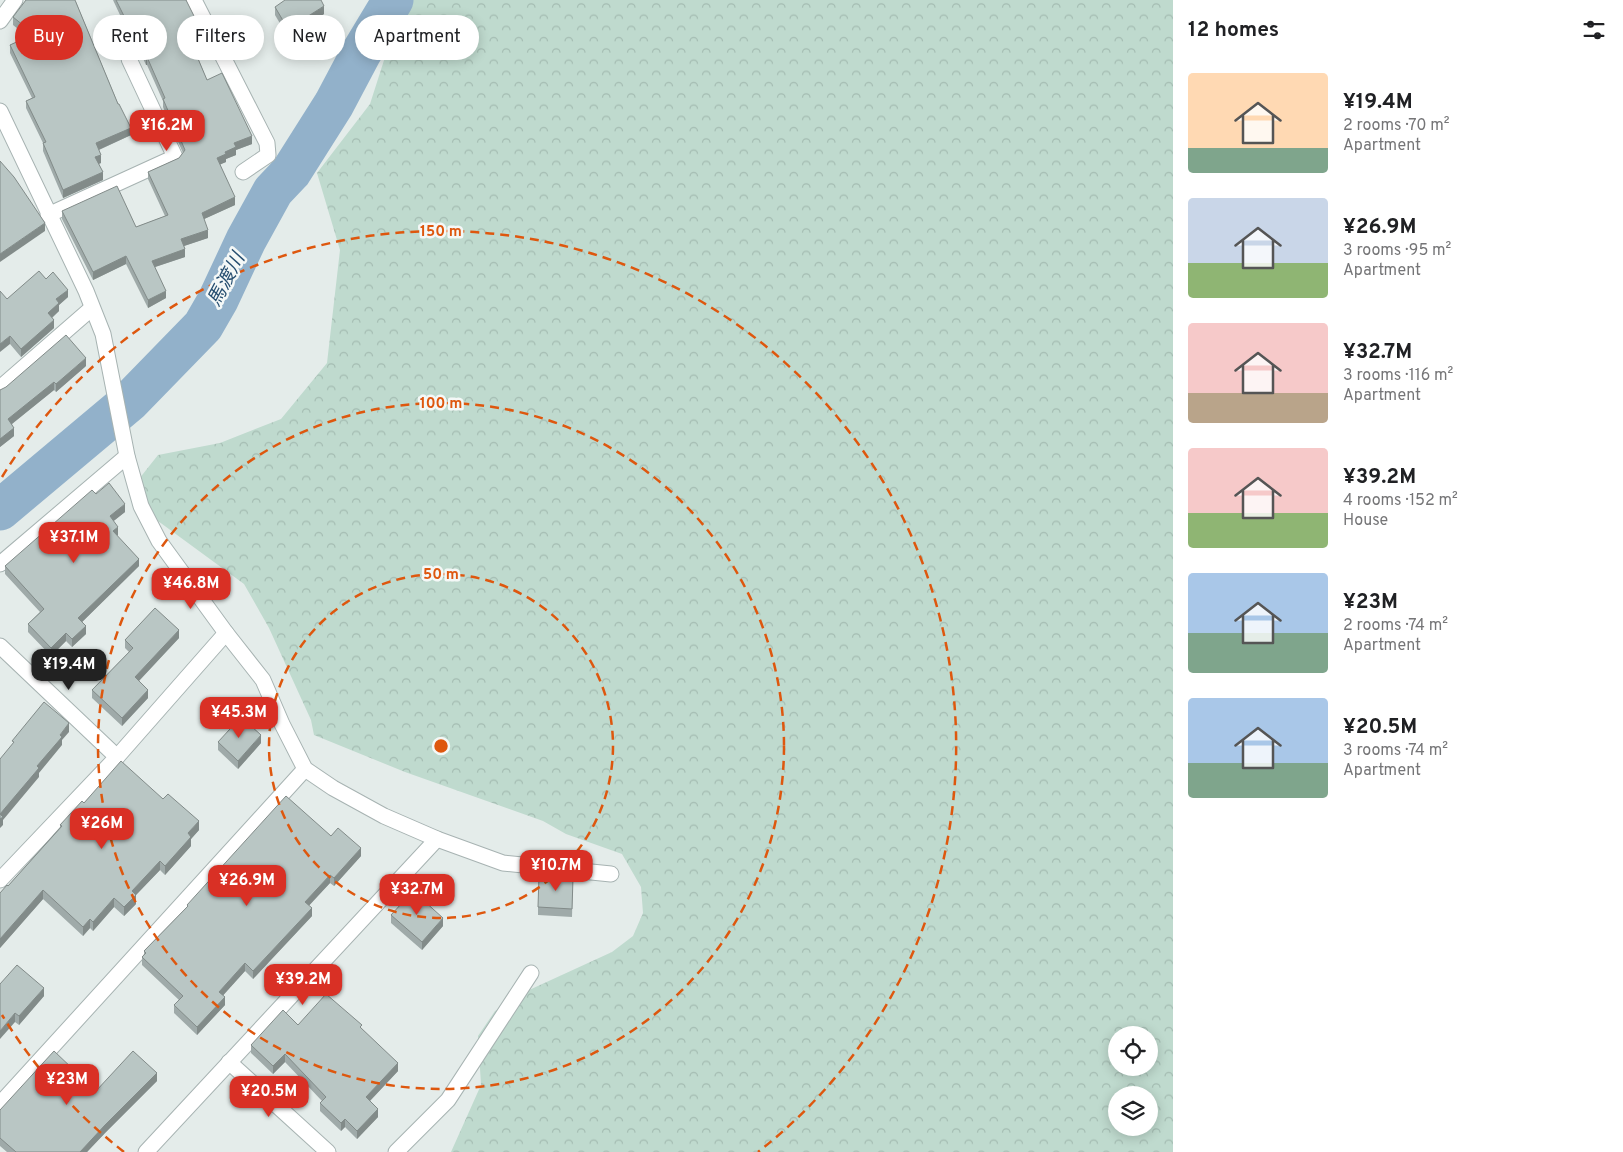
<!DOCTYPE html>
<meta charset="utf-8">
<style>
body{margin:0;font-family:Overpass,"Noto Sans JP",sans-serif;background:#f6f6f6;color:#202124;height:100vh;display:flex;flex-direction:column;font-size:19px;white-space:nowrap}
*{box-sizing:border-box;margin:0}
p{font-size:16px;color:#757577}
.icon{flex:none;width:28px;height:28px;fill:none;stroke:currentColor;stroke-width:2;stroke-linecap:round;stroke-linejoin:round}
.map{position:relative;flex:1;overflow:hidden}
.panel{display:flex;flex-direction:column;background:#fff;width:450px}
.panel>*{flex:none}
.hud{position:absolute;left:15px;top:15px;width:475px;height:45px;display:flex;gap:10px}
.controls{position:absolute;left:1108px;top:1026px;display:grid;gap:10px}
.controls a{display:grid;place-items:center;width:50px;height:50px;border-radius:50%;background:#fff;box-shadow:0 2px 12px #0003;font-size:25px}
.price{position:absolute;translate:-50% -42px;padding:0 11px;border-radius:10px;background:#d93025;color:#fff;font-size:16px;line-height:32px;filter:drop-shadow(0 1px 2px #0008)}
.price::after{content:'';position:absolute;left:50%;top:30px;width:15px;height:11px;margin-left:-8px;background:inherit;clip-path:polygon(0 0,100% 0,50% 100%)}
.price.active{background:#222;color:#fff}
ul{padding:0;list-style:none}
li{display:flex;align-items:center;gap:15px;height:125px;padding:0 15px}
li span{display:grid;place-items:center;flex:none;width:140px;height:100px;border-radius:5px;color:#555}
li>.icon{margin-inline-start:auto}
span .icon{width:60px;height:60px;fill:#fffc;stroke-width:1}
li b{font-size:21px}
h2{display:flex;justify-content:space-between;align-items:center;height:60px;padding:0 15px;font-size:21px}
.chip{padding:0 18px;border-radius:22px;background:#fff;box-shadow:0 2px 12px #0003;font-size:18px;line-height:45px}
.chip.active{background:#d93025;color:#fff}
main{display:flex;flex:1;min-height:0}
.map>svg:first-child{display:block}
.forest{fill:url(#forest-crowns);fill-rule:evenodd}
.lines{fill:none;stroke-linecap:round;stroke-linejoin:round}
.river{stroke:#92b1ca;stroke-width:41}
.street-casing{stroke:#a7b3b2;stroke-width:17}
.street{stroke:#fff;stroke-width:15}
.wall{fill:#9faaa9}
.shaded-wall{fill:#828b89}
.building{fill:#b9c6c4;stroke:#828b89}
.ring{fill:none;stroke:#de570e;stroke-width:2.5;stroke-dasharray:9 6}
.labels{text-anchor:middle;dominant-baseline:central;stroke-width:5;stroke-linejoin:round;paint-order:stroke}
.water-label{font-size:19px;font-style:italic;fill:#264e70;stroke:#f4f8f7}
.centre{fill:#de570e;stroke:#f4f8f7;stroke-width:2.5}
.ring-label{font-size:15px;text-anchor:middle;font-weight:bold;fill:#de570e;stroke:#f4f8f7;stroke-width:5;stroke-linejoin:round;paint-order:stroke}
</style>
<main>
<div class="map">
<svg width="1173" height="1152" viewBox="0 0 1173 1152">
<defs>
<pattern id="forest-crowns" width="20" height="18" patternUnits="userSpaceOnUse" patternTransform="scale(1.25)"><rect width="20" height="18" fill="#bfdace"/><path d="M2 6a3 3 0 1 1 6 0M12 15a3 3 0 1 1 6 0" fill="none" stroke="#a4bcb2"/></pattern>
</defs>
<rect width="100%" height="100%" fill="#e4ecea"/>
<path class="forest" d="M410 0H1173V1152H451L481 1085 478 1036 495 1011 527 991 612 952 633 936 643 913 641 887 622 854 566 834 543 821 405 772 314 735 311 720 269 628 244 584 158 521 135 484 158 455 220 443 281 419 327 363 340 250 317 173 370 104 394 29ZM1116 1035H1149V1068H1116ZM1116 1095H1149V1128H1116Z"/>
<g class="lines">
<path class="river" d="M0 510 130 401 203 326 218 300 246 240 273 191 291 172 334 104 361 53 393 0"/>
<defs>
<g id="street">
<path d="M194 0 267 143 268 155 243 172"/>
<path d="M0 21 15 0"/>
<path d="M0 111 86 291 103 334 127 456 141 506 159 541 226 633 263 680 282 724 305 769 333 788 384 816 437 839 503 863 611 874"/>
<path d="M48 215 175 157 129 59"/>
<path d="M0 388 92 308"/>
<path d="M0 564 127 456"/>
<path d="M0 646 117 757"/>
<path d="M0 880 117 757 226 633"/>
<path d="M229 1062 328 1152"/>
<path d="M0 1104 305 769"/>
<path d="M146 1152 437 839"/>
<path d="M396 1152 448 1100 531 973"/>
</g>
</defs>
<use href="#street" class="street-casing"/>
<use href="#street" class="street"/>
</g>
<g class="wall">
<path d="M113 0H186L197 30 188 34 207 80 252 144 236 150V155L226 159V162L220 164 235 205 204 219 208 238 184 246 185 257 155 267 166 298 148 308 126 264 93 280 62 219V211L136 227 165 216 148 179V172L179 158 183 153 163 107V101L147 65H146L129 28 127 30Z"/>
<path d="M76 2 131 135 99 150 101 163 99 164 103 180 63 198 43 151V143L26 108V101L32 98 10 53V45L28 37 13 25V17Z"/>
<path d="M275 7 324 14 288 37 275 15Z"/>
<path d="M46 279 68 297 59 305V311L52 318 54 328 21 357 10 344 7 299Z"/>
<path d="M86 366 56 392 54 390 12 424 14 436 0 447V390Z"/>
<path d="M96 494 125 512 113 521 118 535 117 536 139 566 82 622 86 634 72 647 66 641 51 656 28 632V624L40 612 5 574V566Z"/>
<path d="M179 638 139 681 148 698 122 726 92 698V690L129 652 125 648V640Z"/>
<path d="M218 742 261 743 238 769 218 750Z"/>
<path d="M84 803 199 830 191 839V846L165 875 160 870 136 895V904L124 916 114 907 93 931 90 928 83 936 43 899 0 948V893L8 886 60 827V825Z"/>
<path d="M331 836 361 856 334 886 330 883 309 905 312 916 253 979 245 971 223 995 225 1005 197 1035 174 1013V1005L179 1000 142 965V957L144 954V951L187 907V905Z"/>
<path d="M573 878 572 917 538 915V907Z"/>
<path d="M391 915 443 926 422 950 391 923Z"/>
<path d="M0 984 44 996 19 1025 15 1022Z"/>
<path d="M298 1025 362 1029 398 1071 370 1101 378 1117 357 1139 345 1127 341 1131 320 1111V1103L322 1101 285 1062 273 1074 251 1053V1045Z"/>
<path d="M157 1081 105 1133 87 1152H7L0 1146V1110L96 1091Z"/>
</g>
<g class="shaded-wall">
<path d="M324 6V14L288 37V29Z"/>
<path d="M129 21V28L127 30V22Z"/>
<path d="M197 22V30L185 36V28Z"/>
<rect x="146" y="57" width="1" height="8"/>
<path d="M131 128V135L96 151V143Z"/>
<path d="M252 136V144L236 150V155L226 159V162L217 166V158L234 143Z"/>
<path d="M101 155V163L95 165V157Z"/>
<path d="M103 172V180L63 198V190Z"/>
<path d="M235 197V205L202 220V213Z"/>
<path d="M45 223V231L0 262V254Z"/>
<path d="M208 230V238L181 247V239Z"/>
<path d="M185 249V257L152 268V261Z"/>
<path d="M126 256V264L93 280V272Z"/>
<path d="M68 290V297L59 305V311L48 321V313L56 299Z"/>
<path d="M166 291V298L148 308V300Z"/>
<path d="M54 320V328L21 357V349Z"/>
<path d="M10 336V344L0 352V344Z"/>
<path d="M86 358V366L56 392V384Z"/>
<path d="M54 382V390L8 427V419Z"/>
<path d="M14 428V436L0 447V439Z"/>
<path d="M125 504V512L110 524V516Z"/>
<path d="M118 527V535L113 539V531Z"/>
<path d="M139 559V566L78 626V618Z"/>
<path d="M86 626V634L72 647V639Z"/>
<path d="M179 630V638L135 685V677Z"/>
<path d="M66 633V641L51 656V648Z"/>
<path d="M148 690V698L122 726V718Z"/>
<path d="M69 723V732L62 740V745L39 773V777L3 820V825L0 828V814L37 766 60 735Z"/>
<path d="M261 735V743L238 769V761Z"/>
<path d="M199 821V830L191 839V846L165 875V866L188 833Z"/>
<path d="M361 848V856L334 886V878Z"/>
<path d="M160 861V870L136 895V904L124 916V907L132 891Z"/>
<path d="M330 875V883L305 910V902Z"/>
<path d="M43 890V899L0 948V939Z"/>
<path d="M114 898V907L93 931V922Z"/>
<path d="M312 908V916L253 979V971Z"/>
<path d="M443 918V926L422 950V942Z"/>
<path d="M90 919V928L83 936V927Z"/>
<path d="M245 963V971L219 1000V992Z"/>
<path d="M44 988V996L19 1025V1016Z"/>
<path d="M225 997V1005L197 1035V1027Z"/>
<path d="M15 1013V1022L0 1039V1031Z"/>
<path d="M285 1054V1062L273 1074V1066Z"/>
<path d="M398 1063V1071L366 1105V1097Z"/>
<path d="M157 1073V1081L105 1133 87 1152H80L105 1125Z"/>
<path d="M378 1109V1117L357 1139V1131Z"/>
<path d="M345 1119V1127L341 1131V1123Z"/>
</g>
<g class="building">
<path d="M26 0H75L118 104H119L131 128 96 143 101 155 95 157 103 172 63 190 43 143 46 142 26 101 35 97 10 45 34 34 13 17Z"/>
<path d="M116 0H186L197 22 185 28 207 80 222 73 252 136 234 143 236 147 225 152 226 154 217 158 235 197 202 213 208 230 181 239 185 249 152 261 166 291 148 300 126 256 93 272 62 211 117 186 136 227 168 215 148 172 179 158 185 150 163 99 165 98 147 57H146L129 21 127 22Z"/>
<path d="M285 0H321L324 6 288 29 275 7Z"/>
<path d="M0 161 14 177 45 223 0 254Z"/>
<path d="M39 271 46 279 53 272 68 290 56 299 59 303 48 313 54 320 21 349 10 336 0 344V291L7 299Z"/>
<path d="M66 335 86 358 56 384 54 382 8 419 14 428 0 439V390L6 387Z"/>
<path d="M109 483 125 504 110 516 118 527 113 531 139 559 78 618 86 626 72 639 66 633 51 648 28 624 44 609 5 566 92 490 96 494Z"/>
<path d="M155 608 179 630 135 677 148 690 122 718 92 690 133 648 125 640Z"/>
<path d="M44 702 69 723 60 735 62 737 37 766 39 768 0 814 3 817 0 819V759L14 742 12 741Z"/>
<path d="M241 717 261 735 238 761 218 742Z"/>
<path d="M121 761 163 799 168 794 199 821 188 833 191 837 165 866 160 861 132 891 136 895 124 907 114 898 93 922 90 919 83 927 43 890 0 939V893L7 885 8 886 62 826 60 825 82 801 84 803Z"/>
<path d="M286 796 331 836 338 828 361 848 334 878 330 875 305 902 312 908 253 971 245 963 219 992 225 997 197 1027 174 1005 183 996 142 957 146 953 144 951 188 906 187 905Z"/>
<path d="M539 876 573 878 572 909 538 907Z"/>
<path d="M413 891 443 918 422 942 391 915Z"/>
<path d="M17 965 44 988 19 1016 15 1013 0 1031V984Z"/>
<path d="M326 994 362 1025 360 1027 398 1063 366 1097 378 1109 357 1131 345 1119 341 1123 320 1103 326 1097 285 1054 273 1066 251 1045 283 1010 298 1025Z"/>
<path d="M54 1051 96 1091 133 1051 157 1073 105 1125 80 1152H16L0 1138V1110Z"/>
</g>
<g class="ring">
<circle cx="441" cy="746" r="172"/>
<circle cx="441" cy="746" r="343"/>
<path d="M124 1152A515 515 0 0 1 2 1015M2 477A515 515 0 1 1 758 1152"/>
</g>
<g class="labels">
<g class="water-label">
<text transform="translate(227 280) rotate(-62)">馬渡川</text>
</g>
</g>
<circle cx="441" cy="746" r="8" class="centre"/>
<g class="ring-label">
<text x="441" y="236">150 m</text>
<text x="441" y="408">100 m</text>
<text x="441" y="579">50 m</text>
</g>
</svg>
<div class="controls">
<a><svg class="icon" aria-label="locate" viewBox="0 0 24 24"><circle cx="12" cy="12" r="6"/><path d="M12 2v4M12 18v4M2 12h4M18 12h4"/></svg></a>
<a><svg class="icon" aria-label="layers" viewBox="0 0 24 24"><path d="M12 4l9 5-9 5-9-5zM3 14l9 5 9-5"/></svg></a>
</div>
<b class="price" style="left:167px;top:152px">¥16.2M</b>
<b class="price" style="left:74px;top:564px">¥37.1M</b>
<b class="price" style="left:191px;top:610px">¥46.8M</b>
<b class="price active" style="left:69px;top:691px">¥19.4M</b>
<b class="price" style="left:239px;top:739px">¥45.3M</b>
<b class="price" style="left:102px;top:850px">¥26M</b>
<b class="price" style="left:556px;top:892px">¥10.7M</b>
<b class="price" style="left:247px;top:907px">¥26.9M</b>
<b class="price" style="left:417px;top:916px">¥32.7M</b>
<b class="price" style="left:303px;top:1006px">¥39.2M</b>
<b class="price" style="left:67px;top:1106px">¥23M</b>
<b class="price" style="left:269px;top:1118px">¥20.5M</b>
<div class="hud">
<a class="chip active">Buy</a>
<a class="chip">Rent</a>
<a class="chip">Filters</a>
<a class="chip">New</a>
<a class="chip">Apartment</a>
</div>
</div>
<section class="panel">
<h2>12 homes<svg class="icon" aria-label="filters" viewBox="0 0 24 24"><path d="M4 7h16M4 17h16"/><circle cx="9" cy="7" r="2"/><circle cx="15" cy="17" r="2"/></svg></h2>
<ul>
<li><span style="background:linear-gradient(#ffd9b3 75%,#7fa58c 0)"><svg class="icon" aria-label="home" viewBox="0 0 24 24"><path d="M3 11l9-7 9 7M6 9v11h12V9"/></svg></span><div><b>¥19.4M</b><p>2 rooms · 70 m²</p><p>Apartment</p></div></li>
<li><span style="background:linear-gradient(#c9d6e8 65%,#8fb573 0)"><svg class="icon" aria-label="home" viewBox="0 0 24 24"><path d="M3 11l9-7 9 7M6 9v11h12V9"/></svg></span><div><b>¥26.9M</b><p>3 rooms · 95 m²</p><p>Apartment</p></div></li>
<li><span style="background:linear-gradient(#f6c9c9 70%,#b9a48a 0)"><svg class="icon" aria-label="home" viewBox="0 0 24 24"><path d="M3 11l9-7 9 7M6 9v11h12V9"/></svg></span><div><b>¥32.7M</b><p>3 rooms · 116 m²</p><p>Apartment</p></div></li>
<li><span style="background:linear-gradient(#f6c9c9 65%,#8fb573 0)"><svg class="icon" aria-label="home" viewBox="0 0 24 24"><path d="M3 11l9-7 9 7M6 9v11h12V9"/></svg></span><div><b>¥39.2M</b><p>4 rooms · 152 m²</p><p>House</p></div></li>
<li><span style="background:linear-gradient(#a9c7e8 60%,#7fa58c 0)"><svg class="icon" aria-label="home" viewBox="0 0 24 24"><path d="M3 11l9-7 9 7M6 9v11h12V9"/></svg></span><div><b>¥23M</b><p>2 rooms · 74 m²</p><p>Apartment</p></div></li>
<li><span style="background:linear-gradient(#a9c7e8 65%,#7fa58c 0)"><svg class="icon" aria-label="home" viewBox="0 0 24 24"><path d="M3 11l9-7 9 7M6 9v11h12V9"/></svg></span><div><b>¥20.5M</b><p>3 rooms · 74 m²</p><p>Apartment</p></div></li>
</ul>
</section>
</main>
